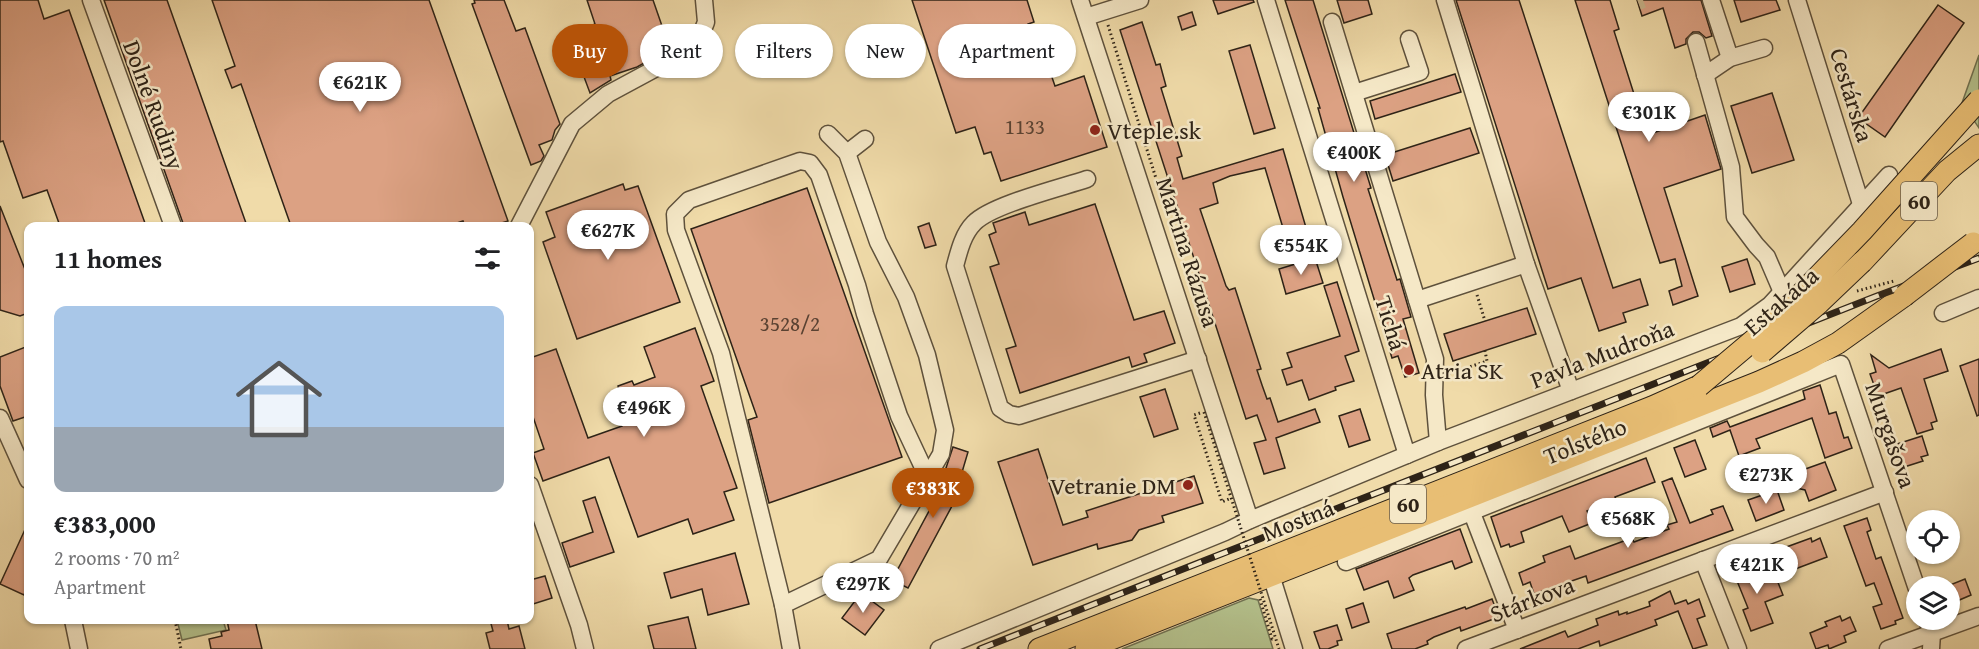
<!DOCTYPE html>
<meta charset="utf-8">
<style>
body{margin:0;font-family:"Gentium Book Plus",serif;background:#f6f6f6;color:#202124;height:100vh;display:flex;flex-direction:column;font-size:22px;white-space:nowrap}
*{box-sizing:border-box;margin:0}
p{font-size:20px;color:#757577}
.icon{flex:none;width:33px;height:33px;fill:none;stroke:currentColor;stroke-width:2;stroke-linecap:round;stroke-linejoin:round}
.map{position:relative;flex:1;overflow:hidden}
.side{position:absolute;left:24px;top:222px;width:510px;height:402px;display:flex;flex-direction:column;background:#fff;border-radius:12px;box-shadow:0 2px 4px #0004}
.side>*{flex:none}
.banner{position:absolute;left:552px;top:24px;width:570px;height:54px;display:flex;gap:12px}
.buttons{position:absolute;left:1906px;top:510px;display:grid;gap:12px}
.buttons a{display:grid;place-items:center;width:54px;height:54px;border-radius:50%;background:#fff;box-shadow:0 2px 4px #0004;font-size:30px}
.price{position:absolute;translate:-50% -51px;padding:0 14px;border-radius:21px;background:#fff;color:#222;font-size:20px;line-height:39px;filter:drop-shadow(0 2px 3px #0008)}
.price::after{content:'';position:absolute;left:50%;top:36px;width:18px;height:14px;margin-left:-9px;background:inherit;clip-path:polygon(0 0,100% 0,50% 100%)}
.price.active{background:#b45309;color:#fff}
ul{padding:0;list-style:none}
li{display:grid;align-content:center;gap:12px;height:318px;padding:0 30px}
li+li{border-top:2px solid #e0e0e0}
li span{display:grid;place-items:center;height:186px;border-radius:12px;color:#555}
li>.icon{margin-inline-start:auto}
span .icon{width:108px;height:108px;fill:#fffc;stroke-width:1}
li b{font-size:26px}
h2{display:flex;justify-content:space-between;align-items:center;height:72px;padding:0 30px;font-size:26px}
.tag{padding:0 21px;border-radius:27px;background:#fff;box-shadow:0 2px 4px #0004;font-size:21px;line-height:54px}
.tag.active{background:#b45309;color:#fff}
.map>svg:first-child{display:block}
.green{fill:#b4c18c;stroke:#717252;stroke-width:1.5}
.building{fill:#dca183;stroke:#2e2317;stroke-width:1.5}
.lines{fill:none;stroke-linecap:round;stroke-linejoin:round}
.minor-tunnel{stroke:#c9b68c;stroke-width:16;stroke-dasharray:16 8;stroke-linecap:butt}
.minor-casing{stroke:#5e513c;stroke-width:19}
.major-casing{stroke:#2e2317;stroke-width:23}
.path{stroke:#2e2317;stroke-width:3;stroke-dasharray:1.5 3;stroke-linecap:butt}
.minor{stroke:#f5e8c7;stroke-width:16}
.major{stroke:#e8be74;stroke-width:21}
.rail-casing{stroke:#2e2317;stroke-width:7}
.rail{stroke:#f5e8c7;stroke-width:4.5;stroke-dasharray:14;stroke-linecap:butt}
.major-bridge-casing{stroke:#2e2317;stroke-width:23;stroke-linecap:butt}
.path-bridge{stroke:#2e2317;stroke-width:3;stroke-dasharray:1.5 3;stroke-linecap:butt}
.major-bridge{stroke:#e8be74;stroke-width:21}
.poi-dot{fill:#8f2418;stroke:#f5e8c7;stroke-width:2}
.labels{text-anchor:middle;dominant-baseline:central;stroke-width:5;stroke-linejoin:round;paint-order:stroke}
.number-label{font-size:21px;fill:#5a4232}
.shield{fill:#f5e8c7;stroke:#6a5e4c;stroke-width:1.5}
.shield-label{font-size:22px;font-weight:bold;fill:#2e2317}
.street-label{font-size:24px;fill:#2e2317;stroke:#f5e8c7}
.poi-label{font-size:24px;fill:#2e2317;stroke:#f5e8c7;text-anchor:start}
</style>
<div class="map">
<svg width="1979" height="649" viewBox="0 0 1979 649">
<rect width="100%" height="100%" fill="#f0dba9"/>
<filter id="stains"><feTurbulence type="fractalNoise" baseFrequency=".00333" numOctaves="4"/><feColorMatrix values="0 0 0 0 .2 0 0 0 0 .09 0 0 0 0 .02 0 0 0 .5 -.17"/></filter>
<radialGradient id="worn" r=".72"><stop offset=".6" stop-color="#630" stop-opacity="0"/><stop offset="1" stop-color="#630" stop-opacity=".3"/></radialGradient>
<g class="green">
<path d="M1979 55V128L1962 103Z"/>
<path d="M1249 598 1258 600 1273 649H1122Z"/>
<path d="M177 620H223L226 630 182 640Z"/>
</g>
<g class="building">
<path d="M0 0H38L44 19 69 10 146 226H60L47 190 23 198 3 141 0 142Z"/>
<path d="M104 0H167L247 226H184Z"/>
<path d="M212 0H429L508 221 492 226H465L463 221 448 226H291L241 84 232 88 225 70 235 66Z"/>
<path d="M474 0H504L516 31 525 28 560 124 555 130 552 140 539 145 544 156 541 161 531 165 472 4 475 3Z"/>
<path d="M587 0H653L670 49 637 67 610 76 611 80 590 93 568 34 595 24Z"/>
<path d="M912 0H1027L1034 22 1028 24 1039 62 1046 60 1055 86 1084 76 1107 147 1001 181 991 152 984 154 975 127 956 133Z"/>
<path d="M1213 0H1253L1254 2 1218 14Z"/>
<path d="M1285 0H1313L1371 188 1368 189 1397 280 1400 279 1411 317 1403 319 1419 373 1405 377 1398 356 1392 358 1343 197 1318 108H1320Z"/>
<path d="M1337 0H1368L1372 14 1344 23Z"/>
<path d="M1456 0H1519L1613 288 1640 279 1648 305 1623 313 1626 322 1599 331 1581 278 1548 289Z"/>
<path d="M1575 0H1610L1619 29 1614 31 1647 135 1705 115 1721 169 1664 188 1698 296 1673 305 1669 291 1682 286 1675 259 1660 263Z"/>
<path d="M1637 0H1701L1712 36 1706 38 1699 32H1693L1686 39V44L1675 48 1663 8 1642 16Z"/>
<path d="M1734 0H1776L1780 10 1741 22Z"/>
<path d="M1938 5 1964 23 1885 137 1858 118Z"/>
<path d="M1192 12 1196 25 1182 30 1178 17Z"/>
<path d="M1142 22 1156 65 1160 64 1166 86 1161 88 1182 156 1177 158 1183 179 1283 149 1307 231 1286 238 1265 168 1230 176 1213 183 1218 203 1200 209 1226 286 1229 290 1235 288 1261 369 1257 370 1262 385 1267 399 1270 398 1278 422 1315 409 1320 422 1276 438 1285 468 1264 474 1254 443 1266 440 1257 415 1246 419 1120 30Z"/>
<path d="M1250 45 1275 128 1254 134 1229 51Z"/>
<path d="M1455 74 1461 92 1375 119 1370 101Z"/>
<path d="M1772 93 1794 160 1752 173 1731 106Z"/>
<path d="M1470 128 1479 153 1393 181 1385 155Z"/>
<path d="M623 184 625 190 638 186 680 302 577 339 543 242 555 237 546 212Z"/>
<path d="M807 188 902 457 769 503 748 420 757 417 691 229Z"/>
<path d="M1095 204 1134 320 1164 311 1175 343 1144 354 1147 362 1132 367 1129 357 1020 393 1006 349 1016 346 990 267 999 264 989 235 996 232 993 223 1025 212 1029 225Z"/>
<path d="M0 206 28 277V313L20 316 0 310Z"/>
<path d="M929 223 936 245 925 248 918 227Z"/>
<path d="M1315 258 1323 283 1286 294 1279 269Z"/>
<path d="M1747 259 1755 284 1730 292 1722 267Z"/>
<path d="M1337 282 1359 351 1345 356 1354 381 1335 387 1336 390 1309 400 1302 380 1287 385 1282 370 1292 367 1287 353 1340 336 1324 286Z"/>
<path d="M1527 308 1536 334 1453 361 1444 334Z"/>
<path d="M695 328 714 381 701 386 737 488 724 492 734 520 693 534 688 519 638 537 609 457 543 481 533 453 544 449 530 408V358L556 349 588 438 622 426 610 393 619 390 618 386 632 381 634 385 655 377 644 347Z"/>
<path d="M28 346V416L13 421 0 386V357Z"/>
<path d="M1941 349 1948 371 1924 379 1937 421 1931 423 1933 429 1917 434 1901 388 1878 396 1870 374 1876 372 1871 355 1889 368Z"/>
<path d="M1979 359V415L1977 416 1960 366Z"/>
<path d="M1820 385 1829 414 1836 412 1844 438 1848 437 1852 448 1825 458 1812 418 1756 439 1760 448 1739 456 1730 430 1713 437 1710 428 1727 421 1730 427 1805 399 1803 391Z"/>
<path d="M1165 389 1178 429 1154 437 1140 397Z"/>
<path d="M1360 409 1370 440 1349 447 1339 416Z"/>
<path d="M1922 436 1928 455 1921 457 1923 461 1901 468 1894 445Z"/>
<path d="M1695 440 1706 469 1685 477 1674 448Z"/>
<path d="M953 447 968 452 952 506 908 588 892 580 936 498Z"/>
<path d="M1038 449 1063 525 1088 517 1086 511 1194 476 1203 503 1162 516 1164 522 1139 530 1132 540 1098 549 1097 544 1033 565 998 462Z"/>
<path d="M1646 458 1655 482 1615 497 1616 500 1587 511 1592 523 1569 532 1562 516 1521 532 1524 542 1510 547 1509 544 1501 547 1491 517Z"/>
<path d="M1825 462 1836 490 1809 501 1805 490 1796 488 1800 480 1797 472Z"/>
<path d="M1672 478 1690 523 1713 514 1711 510 1723 506 1733 530 1588 583 1586 576 1534 594 1530 582 1523 585 1519 573 1545 562 1543 556 1570 546 1575 559 1632 538 1634 542 1669 529 1667 525 1677 522 1662 482Z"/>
<path d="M1777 490 1784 510 1756 521 1748 500Z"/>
<path d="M595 497 614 552 570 567 562 543 593 532 583 501Z"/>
<path d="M1867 518 1871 530 1867 532 1876 559 1881 557 1903 618 1895 621 1896 624 1881 629 1873 607 1882 604 1874 583 1866 586 1844 526Z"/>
<path d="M28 523V585L24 595 0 584Z"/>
<path d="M1460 529 1472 562 1455 569 1452 561 1413 575 1409 578 1414 590 1394 598 1388 581 1364 590 1356 569Z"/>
<path d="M1811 538 1812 542 1820 538 1827 557 1782 574 1775 555 1783 552 1781 549Z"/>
<path d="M735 553 749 604 708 615 702 589 671 598 664 573Z"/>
<path d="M1751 561 1758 581 1775 575 1783 595 1765 602 1773 623 1751 631 1743 610 1748 608 1733 571 1739 569 1738 566Z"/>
<path d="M545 576 552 598 530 605V580Z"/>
<path d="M1965 579 1971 595 1950 604V585Z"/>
<path d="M1670 591 1675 604 1686 600 1688 604 1699 599 1705 616 1697 619 1707 645 1693 649 1678 611 1655 620 1657 625 1600 646 1599 641 1578 649H1520L1565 631 1568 637 1598 625 1596 619 1618 611 1619 615 1627 612V614L1650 606 1649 602Z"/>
<path d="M861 593 884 610 865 635 842 618Z"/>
<path d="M1492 599 1499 617 1461 631 1460 627 1434 637 1427 641 1428 644 1415 649H1392L1387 634 1465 607 1466 609Z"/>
<path d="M1363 603 1369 622 1352 628 1346 609Z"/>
<path d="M1840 616 1842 621 1850 617 1856 631 1844 636 1846 642 1829 649 1828 645 1816 649 1810 633 1827 626 1825 622Z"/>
<path d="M688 617 696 649H654L648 626Z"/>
<path d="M227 620H255L262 649H211L209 639 222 636 221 632 229 630Z"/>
<path d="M490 620H507L509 629 519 626 525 649H490L486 633 493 631Z"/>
<path d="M1337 625 1342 640 1337 641 1338 645 1328 649H1320L1314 632Z"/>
</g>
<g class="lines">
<path class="minor-tunnel" d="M1638 2 1643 0"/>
<defs>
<g id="minor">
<path d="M91 0 173 226"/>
<path d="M1080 0 1250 520"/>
<path d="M1266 0 1407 455"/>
<path d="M1445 0 1526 264 1571 391"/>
<path d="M1711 0 1730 58"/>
<path d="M1797 0 1861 204"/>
<path d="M1086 17 1140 0"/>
<path d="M1332 22 1435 359 1434 395 1438 442"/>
<path d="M1696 42 1731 167 1735 217 1756 245 1767 257 1782 292"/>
<path d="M1705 75 1730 58 1764 48"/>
<path d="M1354 93 1420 72 1409 39"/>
<path d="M847 153 865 139"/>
<path d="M1087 179C1060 188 991 205 974 223 963 234 959 251 955 266L1000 408 1009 414 1019 416 1198 359"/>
<path d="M519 226 572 124 608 94 686 52 699 40 706 22 704 0"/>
<path d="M1417 300 1526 264"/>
<path d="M1943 313 1979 298"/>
<path d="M0 418 28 480"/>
<path d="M530 485 579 625 585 649"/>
<path d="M1472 513 1517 630"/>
<path d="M1703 560 1738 649"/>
<path d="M1346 562 1841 364 1917 589"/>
<path d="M1271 575 1294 649"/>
<path d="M783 605 879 559 941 454 945 430 927 355 906 297 878 242 847 153 828 134"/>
<path d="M73 620 79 649"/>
<path d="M1927 620 1932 633 1931 649"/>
<path d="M791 649 783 605 721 353 676 230 675 214 689 200 800 161 810 163 819 175 857 285 865 314 899 416 928 478"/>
<path d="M939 649 1225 532 1250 520 1438 442 1741 326 1770 305 1889 175"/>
<path d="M1466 649 1885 492"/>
<path d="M1888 649 1979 616"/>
</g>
<g id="major">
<path d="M1862 262 1947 171 1979 145"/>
<path d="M1039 649 1652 407 1699 386"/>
<path d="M1086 649 1759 382 1803 362 1838 343 1904 296"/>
</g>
</defs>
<use href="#minor" class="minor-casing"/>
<use href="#major" class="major-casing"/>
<g class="path">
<path d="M1108 25 1159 188"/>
<path d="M1857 291 1894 281"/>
<path d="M1477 295 1485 321"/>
<path d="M1449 374 1487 361 1485 351"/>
<path d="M1200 413 1194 415 1222 502 1229 499"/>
<path d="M1260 599 1272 639 1275 638"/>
<path d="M175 620 181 649"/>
</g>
<use href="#minor" class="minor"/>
<use href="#major" class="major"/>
<defs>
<path id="rail" d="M980 649 1877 296 1979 258"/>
</defs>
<use href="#rail" class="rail-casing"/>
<use href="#rail" class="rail"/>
<defs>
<g id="major-bridge">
<path d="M1904 296 1973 243"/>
<path d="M1762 352 1819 303 1862 262"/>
<path d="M1699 386 1769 327 1862 231 1979 100"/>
</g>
</defs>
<use href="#major-bridge" class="major-bridge-casing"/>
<path class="path-bridge" d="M1204 412 1279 649"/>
<use href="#major-bridge" class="major-bridge"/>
</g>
<g class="poi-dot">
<circle cx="1095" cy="130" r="6"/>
<circle cx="1409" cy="370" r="6"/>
<circle cx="1188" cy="485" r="6"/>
</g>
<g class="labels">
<g class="number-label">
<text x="1025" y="126">1133</text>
<text x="790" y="323">3528/2</text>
</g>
<g class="shield">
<rect x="1901" y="182" width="36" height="38" rx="4.5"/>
<rect x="1390" y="485" width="36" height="38" rx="4.5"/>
</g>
<g class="shield-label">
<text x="1919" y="201">60</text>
<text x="1408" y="504">60</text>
</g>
<g class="street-label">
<text transform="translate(1852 95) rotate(73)">Cestárska</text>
<text transform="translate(154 105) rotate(70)">Dolné Rudiny</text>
<text transform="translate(1188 252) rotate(72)">Martina Rázusa</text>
<text transform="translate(1781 301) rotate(-41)">Estakáda</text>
<text transform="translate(1391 323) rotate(73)">Tichá</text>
<text transform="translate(1602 354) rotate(-21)">Pavla Mudroňa</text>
<text transform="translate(1891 435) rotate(71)">Murgašova</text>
<text transform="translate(1585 441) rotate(-22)">Tolstého</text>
<text transform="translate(1298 520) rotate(-22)">Mostná</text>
<text transform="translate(1532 599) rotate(-21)">Stárkova</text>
</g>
<g class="poi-label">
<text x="1107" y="130">Vteple.sk</text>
<text x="1421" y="370">Atria SK</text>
<text x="1176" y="485" text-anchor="end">Vetranie DM</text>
</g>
</g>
<rect width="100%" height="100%" filter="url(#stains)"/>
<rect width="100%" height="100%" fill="url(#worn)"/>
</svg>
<div class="buttons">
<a><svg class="icon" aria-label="locate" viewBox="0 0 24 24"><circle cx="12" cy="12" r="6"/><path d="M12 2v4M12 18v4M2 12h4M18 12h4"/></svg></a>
<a><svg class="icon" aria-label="layers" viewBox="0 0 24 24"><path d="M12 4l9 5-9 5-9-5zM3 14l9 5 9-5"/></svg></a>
</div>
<b class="price" style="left:360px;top:113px">€621K</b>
<b class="price" style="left:1649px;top:143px">€301K</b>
<b class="price" style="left:1354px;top:183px">€400K</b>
<b class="price" style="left:608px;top:261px">€627K</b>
<b class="price" style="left:1301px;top:276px">€554K</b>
<b class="price" style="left:644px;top:438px">€496K</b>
<b class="price" style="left:1766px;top:505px">€273K</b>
<b class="price active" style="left:933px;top:519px">€383K</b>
<b class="price" style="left:1628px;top:549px">€568K</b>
<b class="price" style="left:1757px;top:595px">€421K</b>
<b class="price" style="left:863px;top:614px">€297K</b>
<div class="banner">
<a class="tag active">Buy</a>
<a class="tag">Rent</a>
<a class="tag">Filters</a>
<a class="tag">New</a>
<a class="tag">Apartment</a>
</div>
<section class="side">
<h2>11 homes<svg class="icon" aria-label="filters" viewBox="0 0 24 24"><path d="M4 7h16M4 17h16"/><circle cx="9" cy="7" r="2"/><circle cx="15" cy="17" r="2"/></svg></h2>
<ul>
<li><span style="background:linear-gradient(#a9c7e8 65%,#9aa5b1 0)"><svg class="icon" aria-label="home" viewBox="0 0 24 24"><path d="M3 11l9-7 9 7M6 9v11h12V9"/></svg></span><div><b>€383,000</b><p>2 rooms · 70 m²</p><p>Apartment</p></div></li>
</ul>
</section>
</div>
